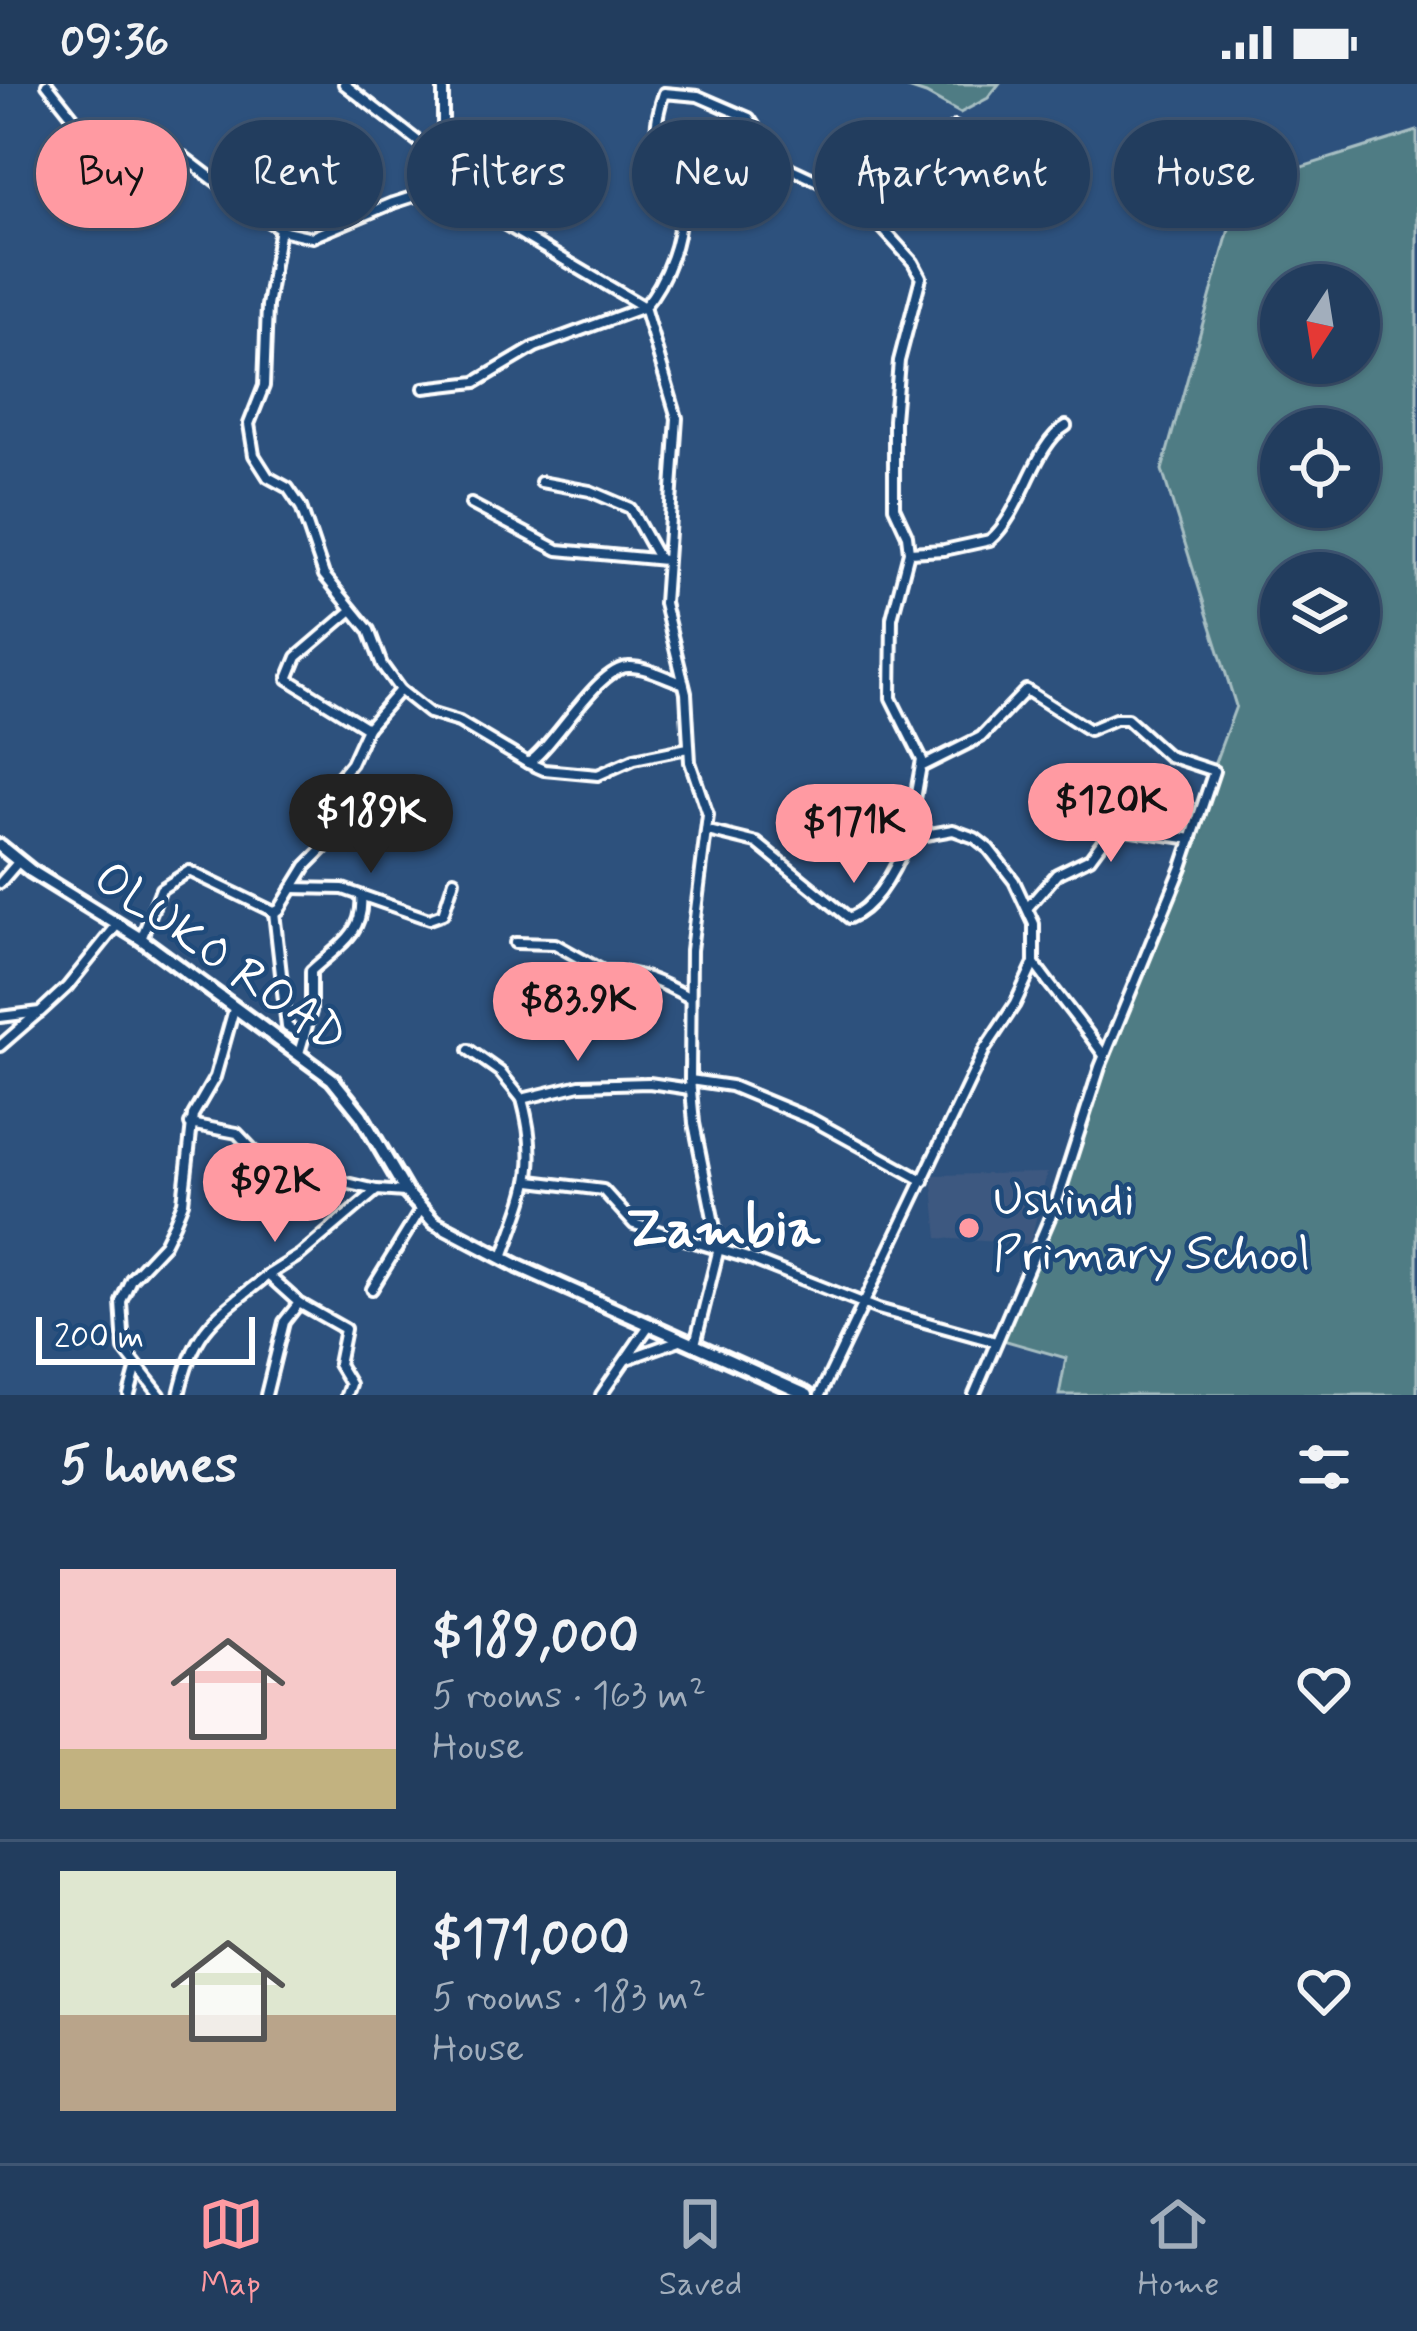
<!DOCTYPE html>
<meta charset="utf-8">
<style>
body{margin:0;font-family:Mynerve,sans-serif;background:#2a4464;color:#f1f3f6;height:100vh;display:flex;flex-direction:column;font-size:45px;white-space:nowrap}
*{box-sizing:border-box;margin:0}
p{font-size:39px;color:#a2aebc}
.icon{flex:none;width:66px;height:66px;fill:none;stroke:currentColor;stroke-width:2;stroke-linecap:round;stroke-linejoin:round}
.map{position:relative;height:1311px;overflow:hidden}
.panel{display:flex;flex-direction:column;background:#223d5e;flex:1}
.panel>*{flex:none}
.guide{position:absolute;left:36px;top:36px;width:1347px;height:108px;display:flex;gap:24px}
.needle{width:78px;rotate:192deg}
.tools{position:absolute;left:1260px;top:180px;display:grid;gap:24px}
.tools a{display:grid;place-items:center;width:120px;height:120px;border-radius:50%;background:#223d5e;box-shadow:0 3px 9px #0004,0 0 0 3px #3f5673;font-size:60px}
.scale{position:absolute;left:36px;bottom:30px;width:219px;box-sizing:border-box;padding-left:12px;border:6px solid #fff;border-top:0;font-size:33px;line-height:42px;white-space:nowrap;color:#fff;-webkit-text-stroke:9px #1f4a7a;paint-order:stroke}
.price{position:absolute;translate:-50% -102px;padding:0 27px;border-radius:42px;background:#ff9aa2;color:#111;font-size:39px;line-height:78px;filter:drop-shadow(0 3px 6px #0008)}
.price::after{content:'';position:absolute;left:50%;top:72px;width:36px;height:27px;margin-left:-18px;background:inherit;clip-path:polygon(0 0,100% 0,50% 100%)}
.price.current{background:#222;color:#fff}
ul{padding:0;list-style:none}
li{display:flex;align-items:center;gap:36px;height:300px;padding:0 60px}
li+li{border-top:3px solid #3f5673}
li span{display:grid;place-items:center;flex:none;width:336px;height:240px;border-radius:0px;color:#555}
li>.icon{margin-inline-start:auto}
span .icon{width:144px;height:144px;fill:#fffc;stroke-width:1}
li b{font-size:51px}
h2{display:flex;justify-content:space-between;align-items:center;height:144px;padding:0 60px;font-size:51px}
.pill{padding:0 42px;border-radius:54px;background:#223d5e;box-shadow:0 3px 9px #0004,0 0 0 3px #3f5673;font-size:42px;line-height:108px}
.pill.current{background:#ff9aa2;color:#111}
.status{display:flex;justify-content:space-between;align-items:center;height:84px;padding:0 60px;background:#223d5e;direction:ltr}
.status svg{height:33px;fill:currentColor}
.dock{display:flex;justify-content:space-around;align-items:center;height:168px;border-top:3px solid #3f5673;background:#223d5e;font-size:33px;color:#a2aebc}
.dock a{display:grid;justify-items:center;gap:6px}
.dock .current{color:#ff9aa2}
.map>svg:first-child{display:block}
.built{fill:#3e5980}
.green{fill:#4f7c84;stroke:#a7bec2;stroke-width:3;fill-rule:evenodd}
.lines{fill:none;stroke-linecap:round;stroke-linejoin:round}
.street-casing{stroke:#fff;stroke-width:16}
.secondary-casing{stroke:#fff;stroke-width:20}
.street{stroke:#1f4a7a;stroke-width:8}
.secondary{stroke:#1f4a7a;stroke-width:10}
.poi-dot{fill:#ff9aa2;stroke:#1f4a7a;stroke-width:4.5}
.labels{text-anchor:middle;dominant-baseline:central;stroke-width:9;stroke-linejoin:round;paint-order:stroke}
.street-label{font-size:48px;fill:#fff;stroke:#1f4a7a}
.poi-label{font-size:48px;fill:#fff;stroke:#1f4a7a;text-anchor:start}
.quarter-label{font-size:54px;font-weight:bold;fill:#fff;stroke:#1f4a7a}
</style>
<div class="status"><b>09:36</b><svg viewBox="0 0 49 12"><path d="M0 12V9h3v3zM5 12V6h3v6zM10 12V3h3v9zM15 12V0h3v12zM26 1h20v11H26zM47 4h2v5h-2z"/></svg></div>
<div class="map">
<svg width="1417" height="1311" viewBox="0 0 1417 1311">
<rect width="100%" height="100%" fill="#2d517d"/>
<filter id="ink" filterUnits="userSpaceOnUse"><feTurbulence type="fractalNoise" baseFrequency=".00833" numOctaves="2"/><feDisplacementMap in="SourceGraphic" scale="24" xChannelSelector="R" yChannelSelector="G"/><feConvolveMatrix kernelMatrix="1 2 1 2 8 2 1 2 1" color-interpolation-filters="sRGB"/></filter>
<g filter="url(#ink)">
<path class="built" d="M1047 1089 1030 1160 938 1154 932 1091Z"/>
<g class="green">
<path d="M896 0H999L988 14 960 29 926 10Z"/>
<path d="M1417 47V1311H1059L1066 1274 996 1254 1079 1044 1236 622 1162 386 1241 102ZM1281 201H1359V279H1281ZM1281 345H1359V423H1281ZM1281 489H1359V567H1281Z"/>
</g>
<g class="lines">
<defs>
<g id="street">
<path d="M47 0 82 44 113 97 121 100 175 71 184 73 269 138 285 147 312 153 393 119 449 101"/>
<path d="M344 0 442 76"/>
<path d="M443 0V77L449 101 460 114 644 223 677 334 664 519 686 609 690 678 708 731 691 866 690 995 694 1039 719 1164 695 1260"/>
<path d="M856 115 913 178 921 193 899 277 894 336V423L907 451 909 468 892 534 891 614 922 676 908 754"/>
<path d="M280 144 267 222 264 302 249 340 254 371 268 393 288 404 301 423 324 491 369 546 382 581 400 606"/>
<path d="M424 304 476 298 535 263 644 223C665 199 685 150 679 117 671 66 643 72 664 9L698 12 749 34 779 79 856 115 895 96 920 67 955 43"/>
<path d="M541 398 590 407 630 424 658 474"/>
<path d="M471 420 558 466 665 476"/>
<path d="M909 468 944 466 990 456C1023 428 1034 360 1066 342"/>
<path d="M352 526 297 573 288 595 367 644 400 606 429 629 459 638 528 679C553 664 597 584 628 583 645 582 667 594 682 599"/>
<path d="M528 679 544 686 598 691 634 675 688 664"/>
<path d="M921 683 981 653 1026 606 1089 646 1115 635H1127L1168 672 1214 687 1182 783 1100 983 1057 1117 974 1311"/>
<path d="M708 747 757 759 849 834C878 822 897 782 908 754L953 746 975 754 989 765 1014 797 1034 840V879L1015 920 985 965 820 1311"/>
<path d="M0 799 19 777"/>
<path d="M292 804 343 805 429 835 443 830 454 796"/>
<path d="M1029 822 1057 790 1090 774 1110 747 1126 745 1192 755"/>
<path d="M274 828 287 943 304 952 299 969"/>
<path d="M141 855 161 805 189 787 274 828 279 826 306 782 324 764 328 746 324 727 327 708 351 679 367 644"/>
<path d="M515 859 555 860 603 887"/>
<path d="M1034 879C1057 911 1082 940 1103 970"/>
<path d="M598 907 603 887C636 886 661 898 690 914"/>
<path d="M0 933 40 928 67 903 117 841"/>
<path d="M304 952 311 927V887C335 864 365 851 361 812"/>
<path d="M0 962 38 929"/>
<path d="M469 966 500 988 522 1015 580 1001 649 999 690 1005"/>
<path d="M690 996 731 1002 813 1036 924 1097"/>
<path d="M190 1040 237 1049 258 1071 287 1085 376 1106"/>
<path d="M531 1097 603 1106 634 1140 748 1174 878 1225 996 1258"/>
<path d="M503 1173C526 1108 541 1085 522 1015"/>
<path d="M372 1205 421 1125"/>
<path d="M627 1275 680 1256"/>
<path d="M129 1311 137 1282"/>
<path d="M160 1311 124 1265 121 1217 131 1195 164 1160 174 1140 183 1118 193 1031 215 993 234 925"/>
<path d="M179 1311C194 1242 216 1233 268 1191"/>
<path d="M266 1311 284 1238 299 1219"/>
<path d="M346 1311 350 1300 338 1280 345 1245 299 1219 268 1191 300 1171 377 1106 405 1108"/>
<path d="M601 1311 650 1240"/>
</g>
<path id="secondary" d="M0 762 31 787 141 855 332 995 361 1031 406 1108 434 1138 518 1182 807 1311"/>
</defs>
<use href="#street" class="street-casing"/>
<use href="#secondary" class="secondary-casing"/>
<use href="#street" class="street"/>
<use href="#secondary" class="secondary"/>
</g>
</g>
<circle class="poi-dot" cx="969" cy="1144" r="12"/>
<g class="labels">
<g class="street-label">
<text transform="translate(220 874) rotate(35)">OLUKO ROAD</text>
</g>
<g class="poi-label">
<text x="993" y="1116">Ushindi<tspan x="993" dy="55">Primary School</tspan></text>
</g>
<g class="quarter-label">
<text x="723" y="1146">Zambia</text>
</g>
</g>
</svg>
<div class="tools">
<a><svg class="needle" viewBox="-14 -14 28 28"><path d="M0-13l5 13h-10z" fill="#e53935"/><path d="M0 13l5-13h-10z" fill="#a2aebc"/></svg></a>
<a><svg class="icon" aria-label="locate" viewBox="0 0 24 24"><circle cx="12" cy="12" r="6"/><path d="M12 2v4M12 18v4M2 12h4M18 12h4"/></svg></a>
<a><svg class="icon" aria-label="layers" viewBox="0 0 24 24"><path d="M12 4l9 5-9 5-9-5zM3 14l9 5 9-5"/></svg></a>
</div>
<div class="scale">200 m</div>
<b class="price" style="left:1111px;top:781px">$120K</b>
<b class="price current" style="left:371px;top:792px">$189K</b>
<b class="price" style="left:854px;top:802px">$171K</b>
<b class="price" style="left:578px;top:980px">$83.9K</b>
<b class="price" style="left:275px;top:1161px">$92K</b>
<div class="guide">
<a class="pill current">Buy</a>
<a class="pill">Rent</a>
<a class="pill">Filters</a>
<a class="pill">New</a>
<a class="pill">Apartment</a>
<a class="pill">House</a>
</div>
</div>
<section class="panel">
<h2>5 homes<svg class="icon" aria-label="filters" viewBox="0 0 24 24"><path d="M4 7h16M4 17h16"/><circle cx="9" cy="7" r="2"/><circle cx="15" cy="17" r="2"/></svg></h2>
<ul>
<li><span style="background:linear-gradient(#f6c9c9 75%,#c2b280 0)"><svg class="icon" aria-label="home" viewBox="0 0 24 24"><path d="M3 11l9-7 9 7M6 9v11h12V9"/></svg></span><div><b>$189,000</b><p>5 rooms · 163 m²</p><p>House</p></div><svg class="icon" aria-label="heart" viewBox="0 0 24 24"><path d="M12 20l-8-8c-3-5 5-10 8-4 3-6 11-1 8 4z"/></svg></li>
<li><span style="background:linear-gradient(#dfe7d0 60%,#b9a48a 0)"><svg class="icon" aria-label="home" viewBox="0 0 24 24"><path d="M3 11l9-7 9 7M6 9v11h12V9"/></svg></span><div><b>$171,000</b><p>5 rooms · 183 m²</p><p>House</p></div><svg class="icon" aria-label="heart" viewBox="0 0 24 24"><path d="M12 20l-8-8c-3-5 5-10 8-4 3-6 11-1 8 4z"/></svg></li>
</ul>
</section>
<nav class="dock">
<a class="current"><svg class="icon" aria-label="map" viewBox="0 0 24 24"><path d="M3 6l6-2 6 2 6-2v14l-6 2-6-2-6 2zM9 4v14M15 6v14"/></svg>Map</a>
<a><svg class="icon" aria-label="saved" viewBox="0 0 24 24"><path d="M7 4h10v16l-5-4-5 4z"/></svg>Saved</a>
<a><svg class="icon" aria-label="home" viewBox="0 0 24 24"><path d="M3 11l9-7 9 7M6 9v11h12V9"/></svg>Home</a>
</nav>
